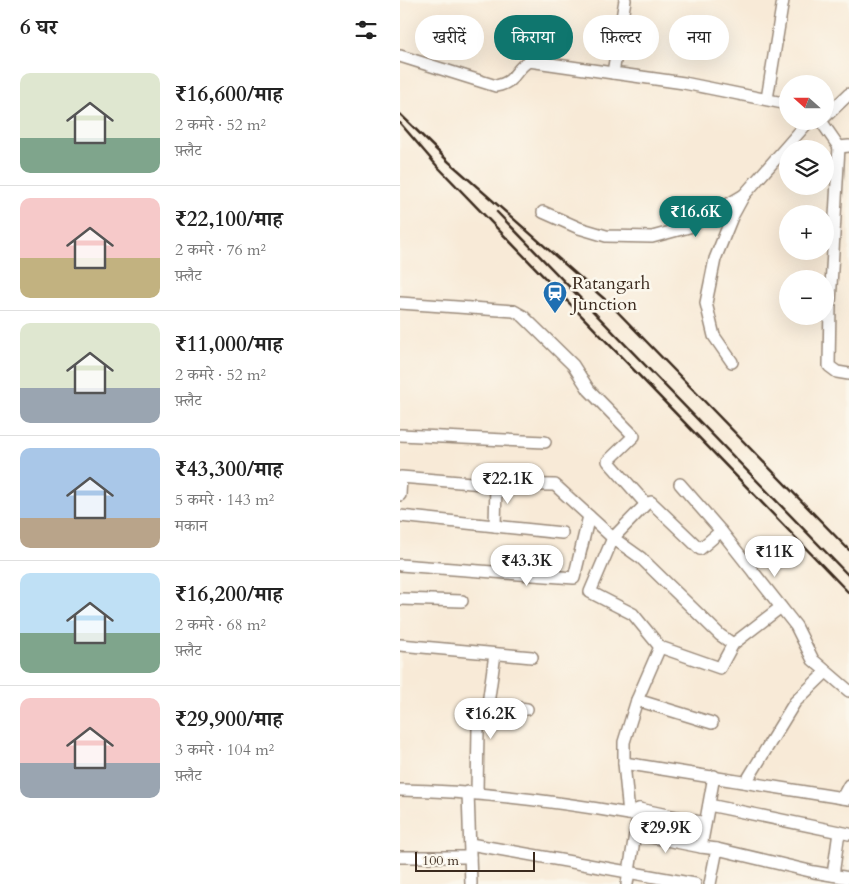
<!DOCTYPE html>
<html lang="hi">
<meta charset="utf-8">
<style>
body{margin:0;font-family:Cardo,"Noto Serif Devanagari",serif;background:#f2f2f2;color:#222;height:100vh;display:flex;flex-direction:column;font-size:19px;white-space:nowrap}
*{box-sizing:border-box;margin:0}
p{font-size:16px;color:#767676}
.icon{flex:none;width:28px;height:28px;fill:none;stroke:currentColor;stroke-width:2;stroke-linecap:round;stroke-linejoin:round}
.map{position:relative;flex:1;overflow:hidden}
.panel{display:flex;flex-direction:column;background:#fff;width:400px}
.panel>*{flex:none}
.banner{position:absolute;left:15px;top:15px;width:359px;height:45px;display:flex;gap:10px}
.needle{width:32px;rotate:291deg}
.fabs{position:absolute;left:379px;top:75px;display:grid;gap:10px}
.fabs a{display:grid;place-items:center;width:55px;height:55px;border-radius:50%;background:#fff;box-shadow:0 5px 20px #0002;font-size:25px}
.scale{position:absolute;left:15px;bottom:12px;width:120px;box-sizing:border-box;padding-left:5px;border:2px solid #3b2a1e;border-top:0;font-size:14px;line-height:18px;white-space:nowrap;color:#3b2a1e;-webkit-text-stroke:4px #fbf7ec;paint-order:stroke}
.price{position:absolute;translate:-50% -42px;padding:0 11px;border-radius:18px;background:#fff;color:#222;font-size:16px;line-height:32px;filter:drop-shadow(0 1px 2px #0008)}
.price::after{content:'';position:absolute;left:50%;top:30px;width:15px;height:11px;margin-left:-8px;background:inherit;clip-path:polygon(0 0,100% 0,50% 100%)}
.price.selected{background:#0f766e;color:#fff}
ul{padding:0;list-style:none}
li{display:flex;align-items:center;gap:15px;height:125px;padding:0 20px}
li+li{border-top:1px solid #e0e0e0}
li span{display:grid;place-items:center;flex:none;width:140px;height:100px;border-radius:10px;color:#555}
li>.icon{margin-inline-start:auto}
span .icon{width:60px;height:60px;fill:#fffc;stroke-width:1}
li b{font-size:21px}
h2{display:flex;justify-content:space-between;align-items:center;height:60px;padding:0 20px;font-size:21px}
.pill{padding:0 18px;border-radius:22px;background:#fff;box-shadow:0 5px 20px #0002;font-size:18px;line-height:45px}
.pill.selected{background:#0f766e;color:#fff}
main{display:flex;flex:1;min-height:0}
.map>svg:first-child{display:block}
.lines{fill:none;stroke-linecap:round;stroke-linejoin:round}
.minor-casing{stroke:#9a8a7a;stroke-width:14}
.minor{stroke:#fff;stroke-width:11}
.rail{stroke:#3b2a1e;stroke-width:2.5}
.labels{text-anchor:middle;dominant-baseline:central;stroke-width:5;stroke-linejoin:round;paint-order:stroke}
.poi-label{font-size:18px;fill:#3b2a1e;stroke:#fbf7ec;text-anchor:start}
</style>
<main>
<section class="panel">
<h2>6 घर<svg class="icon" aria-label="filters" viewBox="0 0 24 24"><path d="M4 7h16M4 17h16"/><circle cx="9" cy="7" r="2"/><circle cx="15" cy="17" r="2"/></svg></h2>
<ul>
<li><span style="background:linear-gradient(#dfe7d0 65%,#7fa58c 0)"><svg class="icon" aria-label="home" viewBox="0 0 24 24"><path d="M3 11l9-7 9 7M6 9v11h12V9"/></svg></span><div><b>₹16,600/माह</b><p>2 कमरे · 52 m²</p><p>फ़्लैट</p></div></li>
<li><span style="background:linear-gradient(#f6c9c9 60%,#c2b280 0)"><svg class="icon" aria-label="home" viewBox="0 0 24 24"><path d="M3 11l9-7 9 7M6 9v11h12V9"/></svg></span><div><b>₹22,100/माह</b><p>2 कमरे · 76 m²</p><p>फ़्लैट</p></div></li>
<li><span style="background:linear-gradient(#dfe7d0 65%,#9aa5b1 0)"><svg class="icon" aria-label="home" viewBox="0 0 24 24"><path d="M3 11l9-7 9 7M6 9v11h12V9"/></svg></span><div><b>₹11,000/माह</b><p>2 कमरे · 52 m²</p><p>फ़्लैट</p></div></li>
<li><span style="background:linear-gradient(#a9c7e8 70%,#b9a48a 0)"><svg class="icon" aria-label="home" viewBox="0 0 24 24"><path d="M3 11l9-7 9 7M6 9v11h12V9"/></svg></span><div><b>₹43,300/माह</b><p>5 कमरे · 143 m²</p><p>मकान</p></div></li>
<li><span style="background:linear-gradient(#bfe0f5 60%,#7fa58c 0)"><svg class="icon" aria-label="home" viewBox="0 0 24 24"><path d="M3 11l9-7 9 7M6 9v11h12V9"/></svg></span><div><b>₹16,200/माह</b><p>2 कमरे · 68 m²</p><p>फ़्लैट</p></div></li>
<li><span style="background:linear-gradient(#f6c9c9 65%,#9aa5b1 0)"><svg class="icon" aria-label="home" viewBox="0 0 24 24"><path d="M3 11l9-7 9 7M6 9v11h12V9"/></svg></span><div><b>₹29,900/माह</b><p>3 कमरे · 104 m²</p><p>फ़्लैट</p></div></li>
</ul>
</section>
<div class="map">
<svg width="449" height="884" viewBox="0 0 449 884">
<rect width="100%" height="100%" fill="#fbf7ec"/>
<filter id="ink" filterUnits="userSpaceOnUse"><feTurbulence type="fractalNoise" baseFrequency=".02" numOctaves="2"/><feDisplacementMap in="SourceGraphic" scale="10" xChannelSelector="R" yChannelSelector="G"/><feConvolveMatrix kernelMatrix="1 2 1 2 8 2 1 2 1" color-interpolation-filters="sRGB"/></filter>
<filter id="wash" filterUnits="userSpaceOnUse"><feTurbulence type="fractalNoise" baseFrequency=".0096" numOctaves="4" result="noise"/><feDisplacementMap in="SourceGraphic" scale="20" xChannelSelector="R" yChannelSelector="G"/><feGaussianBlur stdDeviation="1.12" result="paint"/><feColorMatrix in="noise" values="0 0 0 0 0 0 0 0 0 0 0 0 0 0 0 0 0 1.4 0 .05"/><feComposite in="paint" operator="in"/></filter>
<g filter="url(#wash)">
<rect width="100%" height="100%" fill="#f8ead7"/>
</g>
<g filter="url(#ink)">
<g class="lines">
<defs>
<g id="minor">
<path d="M225 0 213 73 284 83 388 104"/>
<path d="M0 56 96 86C118 81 113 70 129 61L213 73"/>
<path d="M367 99 383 0"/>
<path d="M425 117 449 94"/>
<path d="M421 121 439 147 449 146"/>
<path d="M439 147 430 303 429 366 437 372 449 374"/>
<path d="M143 212 179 228 206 236 252 237 289 227 344 195 409 121"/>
<path d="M0 303 114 311 123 316 173 365 189 390 234 436 208 461 246 504 251 502 300 549 321 531"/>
<path d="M332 362 314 336 306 303 315 259 332 217 344 195"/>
<path d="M0 435 145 442"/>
<path d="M280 484 321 531 396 626 413 660 449 691"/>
<path d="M0 495 1 477 83 484 155 485 213 538 246 504"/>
<path d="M0 516 162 533"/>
<path d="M95 526 96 484"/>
<path d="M0 565 174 578 189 516"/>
<path d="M0 599 62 601"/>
<path d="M0 645 132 657"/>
<path d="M260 647 233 614 190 592 213 538 241 558 320 635 333 644"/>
<path d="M237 700 312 723"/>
<path d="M88 704 95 654"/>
<path d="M224 763V742L237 700 260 647 320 668 333 644 381 607"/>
<path d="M346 782 395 702 426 672"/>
<path d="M0 790C77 791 153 801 229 814L224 763 449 799"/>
<path d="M68 792 71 884"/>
<path d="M77 793 78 728 84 704 127 709"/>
<path d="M442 798 449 785"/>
<path d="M309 805 449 834"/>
<path d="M229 814 239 809 305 823"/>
<path d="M236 834 301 847"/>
<path d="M70 844 295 884"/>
<path d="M317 849 414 872 449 878"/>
<path d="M0 857H70"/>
<path d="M433 875 439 832"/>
<path d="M227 884 239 809"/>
<path d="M310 884 317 849 301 847 314 776"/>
</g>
</defs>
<use href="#minor" class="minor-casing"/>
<use href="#minor" class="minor"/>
<g class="rail">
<path d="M0 114 49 162 209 303 449 550"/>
<path d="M0 123 37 166 449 593"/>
<path d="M97 212 449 576"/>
</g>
</g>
</g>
<defs>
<symbol id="station-pin" viewBox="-11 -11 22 30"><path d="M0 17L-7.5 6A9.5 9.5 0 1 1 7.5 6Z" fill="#1f6fb2" stroke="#fbf7ec"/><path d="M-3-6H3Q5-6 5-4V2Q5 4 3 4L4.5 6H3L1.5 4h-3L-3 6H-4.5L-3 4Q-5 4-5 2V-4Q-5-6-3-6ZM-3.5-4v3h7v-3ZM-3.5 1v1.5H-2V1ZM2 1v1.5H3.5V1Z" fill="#fff"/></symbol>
</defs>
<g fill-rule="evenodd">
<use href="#station-pin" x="141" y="279" width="28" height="38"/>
</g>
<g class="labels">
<g class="poi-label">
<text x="172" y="283">Ratangarh<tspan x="172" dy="21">Junction</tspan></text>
</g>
</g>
</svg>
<div class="fabs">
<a><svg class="needle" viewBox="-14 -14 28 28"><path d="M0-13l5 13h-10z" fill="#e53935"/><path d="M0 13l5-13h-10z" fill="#767676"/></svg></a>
<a><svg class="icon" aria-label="layers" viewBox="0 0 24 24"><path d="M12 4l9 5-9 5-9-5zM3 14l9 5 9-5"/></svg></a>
<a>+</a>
<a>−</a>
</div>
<div class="scale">100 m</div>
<b class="price selected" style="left:296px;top:238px">₹16.6K</b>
<b class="price" style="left:108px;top:505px">₹22.1K</b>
<b class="price" style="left:375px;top:578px">₹11K</b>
<b class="price" style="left:127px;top:587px">₹43.3K</b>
<b class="price" style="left:91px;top:740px">₹16.2K</b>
<b class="price" style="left:266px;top:854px">₹29.9K</b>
<div class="banner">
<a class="pill">खरीदें</a>
<a class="pill selected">किराया</a>
<a class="pill">फ़िल्टर</a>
<a class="pill">नया</a>
</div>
</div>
</main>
